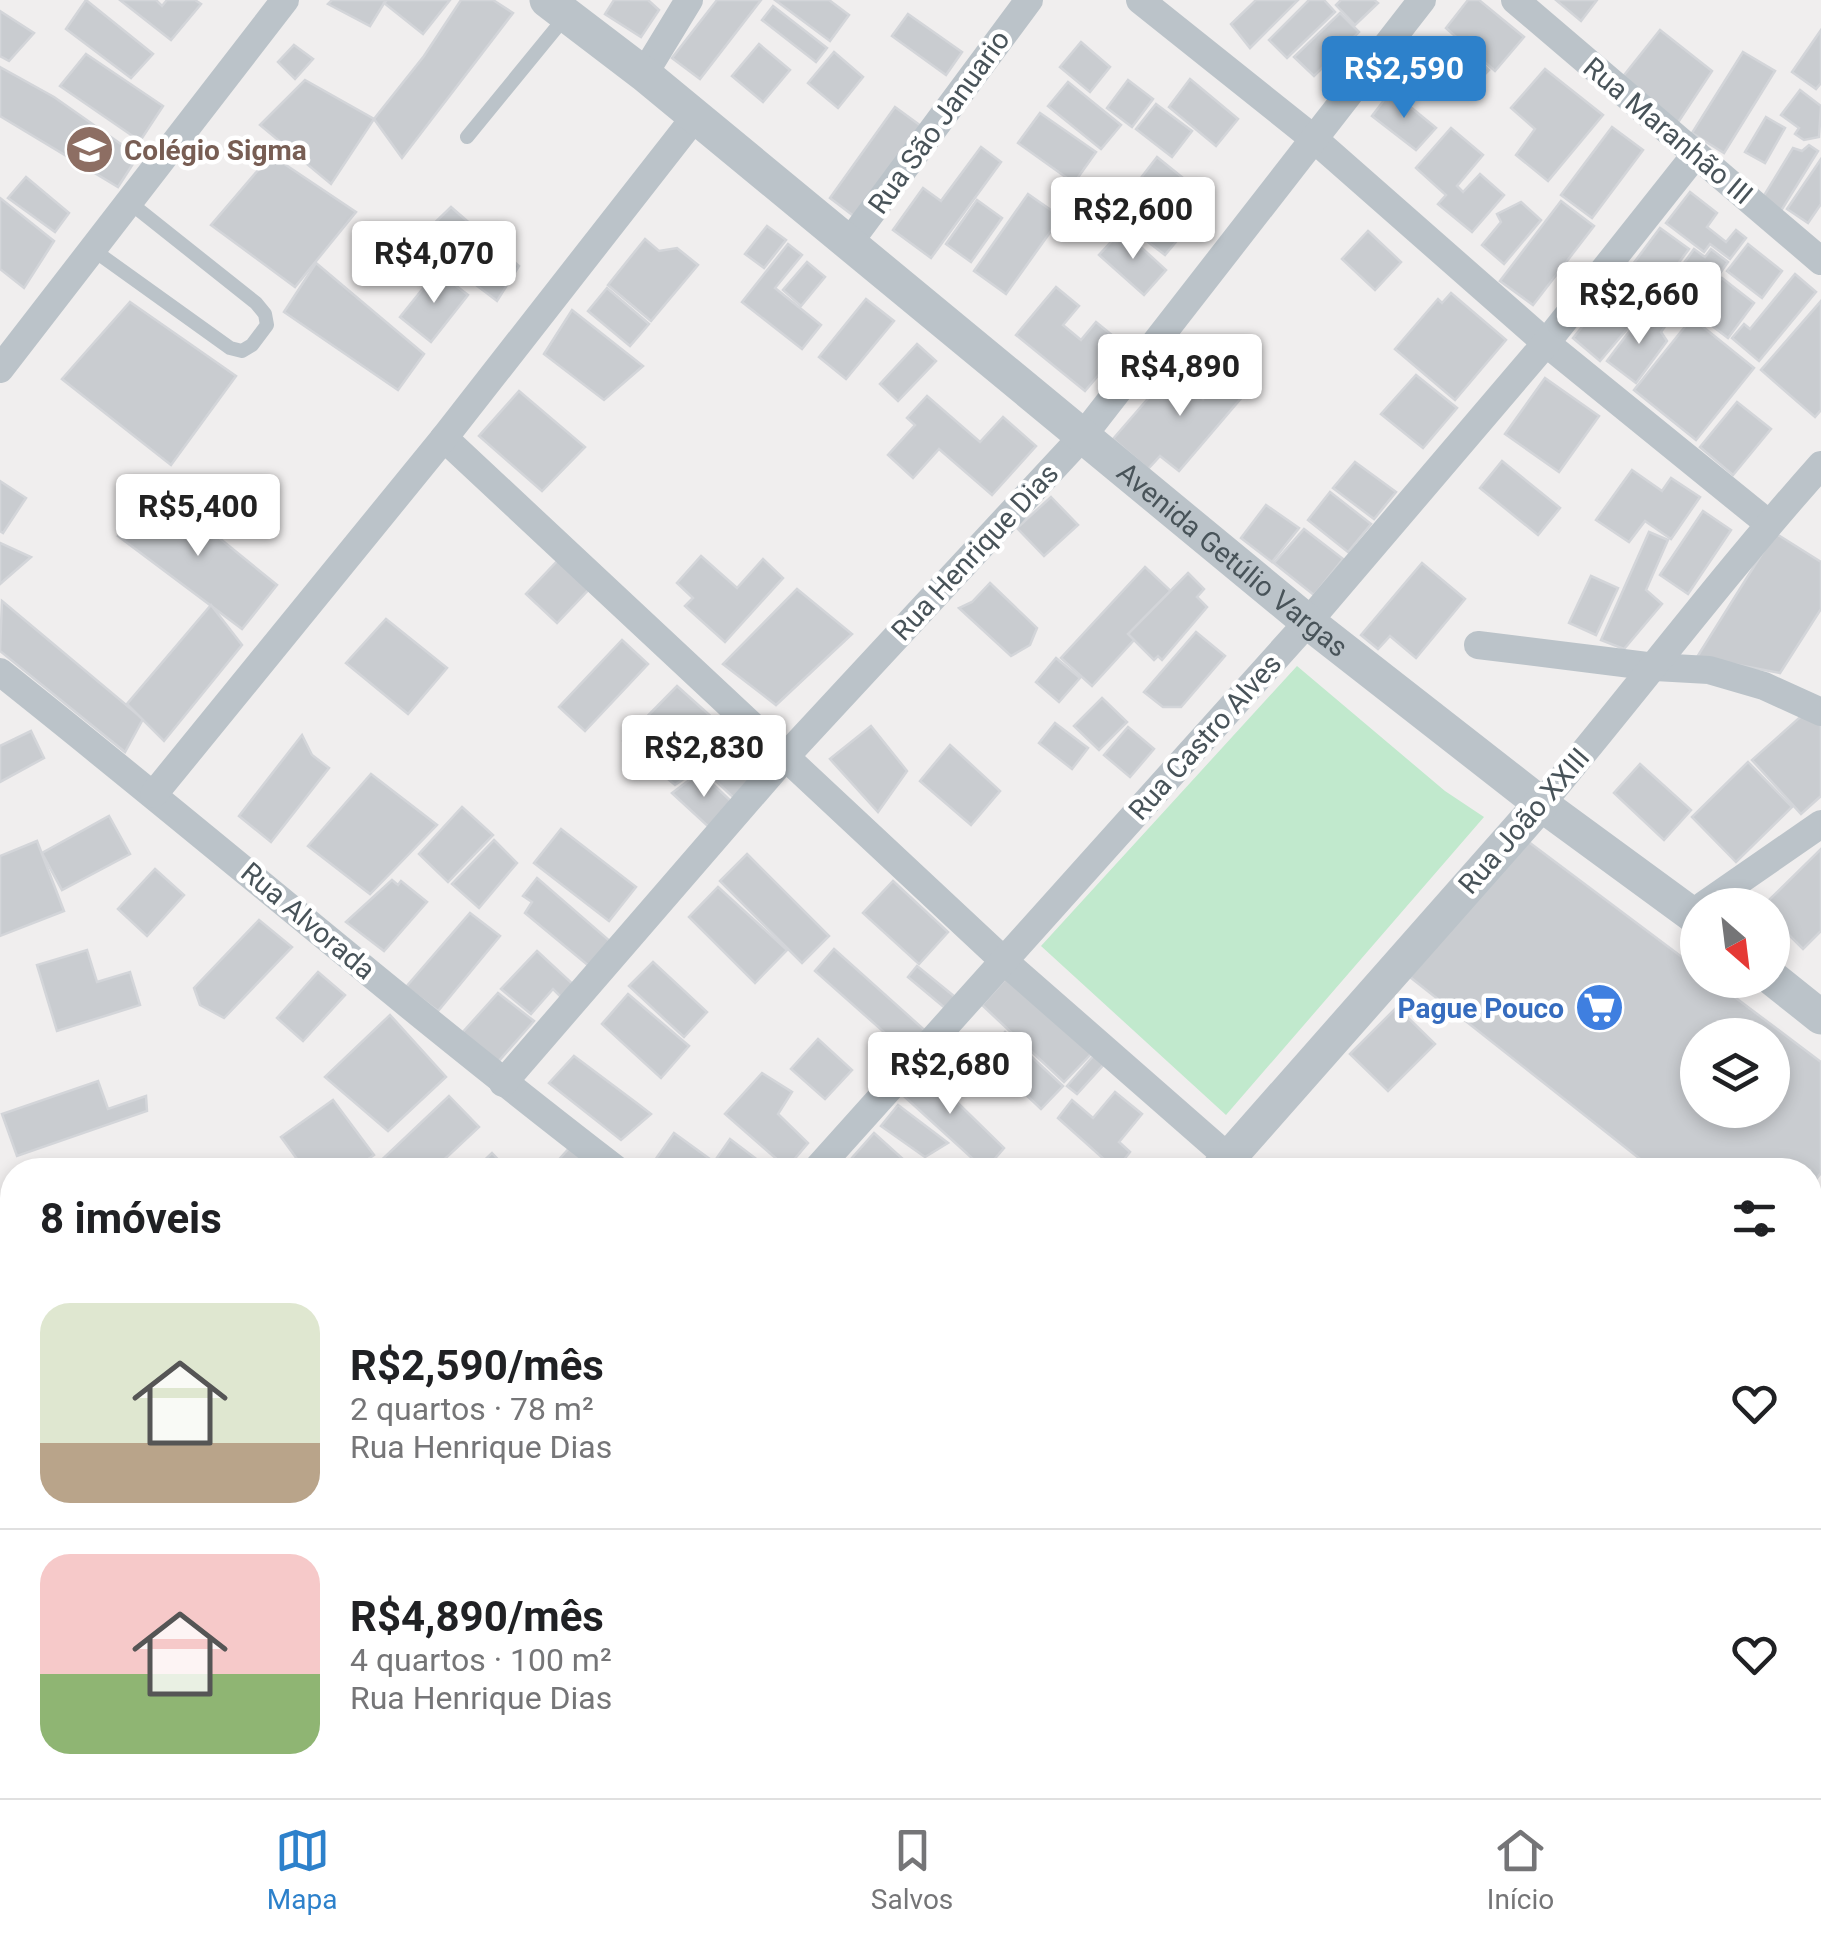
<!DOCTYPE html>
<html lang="pt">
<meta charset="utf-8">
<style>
body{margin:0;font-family:Roboto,sans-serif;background:#f6f6f6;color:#202124;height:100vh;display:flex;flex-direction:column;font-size:38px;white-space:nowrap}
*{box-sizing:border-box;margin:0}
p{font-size:32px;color:#757577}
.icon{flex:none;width:55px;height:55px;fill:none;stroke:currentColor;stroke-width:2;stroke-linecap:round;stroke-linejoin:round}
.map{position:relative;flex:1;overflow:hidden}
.panel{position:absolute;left:0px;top:1158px;width:1822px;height:642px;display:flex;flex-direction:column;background:#fff;border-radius:40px 40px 0 0;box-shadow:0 5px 15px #0003}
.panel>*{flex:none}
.needle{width:65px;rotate:152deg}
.buttons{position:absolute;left:1680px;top:888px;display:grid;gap:20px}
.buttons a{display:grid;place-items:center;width:110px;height:110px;border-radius:50%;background:#fff;box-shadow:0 5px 15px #0003;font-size:50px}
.price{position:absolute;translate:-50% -85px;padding:0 22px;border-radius:10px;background:#fff;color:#222;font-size:32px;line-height:65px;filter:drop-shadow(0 2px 5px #0008)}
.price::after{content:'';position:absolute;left:50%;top:60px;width:30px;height:22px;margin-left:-15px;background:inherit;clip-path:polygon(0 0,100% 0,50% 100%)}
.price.active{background:#2d81cb;color:#fff}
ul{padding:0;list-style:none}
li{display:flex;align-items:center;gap:30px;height:250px;padding:0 40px}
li+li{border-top:2px solid #e0e0e0}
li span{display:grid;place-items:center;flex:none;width:280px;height:200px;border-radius:30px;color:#555}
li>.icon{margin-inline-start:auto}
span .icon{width:120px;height:120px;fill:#fffc;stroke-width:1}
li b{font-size:42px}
h2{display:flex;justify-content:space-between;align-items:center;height:120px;padding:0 40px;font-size:42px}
.tabs{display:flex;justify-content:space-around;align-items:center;height:140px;border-top:2px solid #e0e0e0;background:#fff;font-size:28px;color:#757577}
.tabs a{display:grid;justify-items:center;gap:5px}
.tabs .active{color:#2d81cb}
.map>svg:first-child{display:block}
.green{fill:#c1e9cd}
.building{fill:#c9ccd0;stroke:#d3d5d9;stroke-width:2.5;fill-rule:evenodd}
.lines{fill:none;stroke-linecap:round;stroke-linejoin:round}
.service{stroke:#bbc3c9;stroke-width:14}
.minor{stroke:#bbc3c9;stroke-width:28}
.tertiary{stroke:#bbc3c9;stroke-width:35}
.labels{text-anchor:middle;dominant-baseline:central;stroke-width:9;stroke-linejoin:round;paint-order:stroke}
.street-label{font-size:28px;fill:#485359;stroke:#fff}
.education-label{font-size:28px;font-weight:bold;fill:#785e54;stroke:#fff;text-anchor:start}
.shop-label{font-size:28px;font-weight:bold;fill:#366cbe;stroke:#fff;text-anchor:end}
</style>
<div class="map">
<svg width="1821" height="1798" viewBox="0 0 1821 1798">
<rect width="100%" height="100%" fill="#f0eeee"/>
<g class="green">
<path d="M1297 666 1445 791 1484 817 1226 1115 1041 946Z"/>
<path d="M225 1788H565L564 1798H226Z"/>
</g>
<g class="building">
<path d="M86 0 153 54 131 78 66 29Z"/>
<path d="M120 0H156L162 6 167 0H195L201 4 171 40Z"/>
<path d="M332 0H386L370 26 328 4Z"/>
<path d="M387 0H450L423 34 384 3Z"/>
<path d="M461 0H493L513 13 402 158 374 119 424 56Z"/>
<path d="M614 0H648L659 10 641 37 605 14Z"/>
<path d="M717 0H761L700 79 672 58Z"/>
<path d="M775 0H829L849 15 830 41Z"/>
<path d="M1256 0H1298L1250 48 1231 24Z"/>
<path d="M1309 0H1324L1335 12 1287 58 1269 40Z"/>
<path d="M1341 0H1374L1378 3 1355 25 1336 5Z"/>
<path d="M1468 0H1479L1524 37 1495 71 1446 28Z"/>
<path d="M1556 0H1597L1581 21Z"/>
<path d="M773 6 827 48 816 62 762 20Z"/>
<path d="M0 11 34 33 9 61 0 56Z"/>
<path d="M1340 13 1359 32 1314 76 1294 57Z"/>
<path d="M908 14 962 52 946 75 892 36Z"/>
<path d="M1660 30 1712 71 1677 124 1621 79Z"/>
<path d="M1821 30V83L1816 89 1792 72Z"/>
<path d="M1404 36 1448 70 1429 92 1386 60Z"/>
<path d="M1081 42 1110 67 1090 92 1060 67Z"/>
<path d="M759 44 790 70 763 102 732 76Z"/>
<path d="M1460 44 1489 70 1475 84 1448 63Z"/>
<path d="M294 45 313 59 295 79 278 62Z"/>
<path d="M834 52 863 77 838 108 808 83Z"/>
<path d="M1743 52 1775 71 1724 153 1692 133Z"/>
<path d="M86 54 163 106 140 141 60 86Z"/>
<path d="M0 67 54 97 138 156 118 187 0 116Z"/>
<path d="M1545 69 1603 115 1548 181 1516 155 1535 129 1511 108Z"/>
<path d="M1190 79 1238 119 1216 146 1169 107Z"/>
<path d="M305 80 374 119 331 184 260 125Z"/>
<path d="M1128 80 1153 99 1132 127 1107 108Z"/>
<path d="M1068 82 1121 125 1101 149 1048 106Z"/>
<path d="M1800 90 1821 106 1819 137 1804 140 1795 134 1799 128 1781 115Z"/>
<path d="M1391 91 1436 128 1416 150 1372 116Z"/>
<path d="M1156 104 1192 131 1172 157 1136 129Z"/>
<path d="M895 107 921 126 855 217 830 198Z"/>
<path d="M1040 113 1096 152 1074 183 1018 143Z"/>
<path d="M1766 117 1785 128 1765 163 1745 152Z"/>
<path d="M1612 127 1643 150 1592 218 1561 195Z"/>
<path d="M1451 128 1483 155 1457 186 1463 192 1480 174 1504 195 1472 232 1438 204 1446 195 1416 168Z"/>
<path d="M1809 145 1818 151 1779 214 1760 202 1793 148 1802 151Z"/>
<path d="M981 147 1001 162 931 258 893 230 923 188 941 201Z"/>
<path d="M271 155 356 212 295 287 211 225Z"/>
<path d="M1157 157 1209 199 1191 224 1137 183Z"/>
<path d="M1821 159V204L1808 223 1787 209Z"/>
<path d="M26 177 69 213 55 232 8 198Z"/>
<path d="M1088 183 1106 196 1087 223 1068 210Z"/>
<path d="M1690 192 1717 213 1707 227 1726 242 1736 230 1746 238 1730 259 1710 244 1704 252 1666 223Z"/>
<path d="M1028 194 1061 217 1006 294 974 271Z"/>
<path d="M0 198 54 241 24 288 0 269Z"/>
<path d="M977 200 1002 218 971 262 946 244Z"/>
<path d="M1561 201 1594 226 1533 305 1500 281Z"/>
<path d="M1521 202 1541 220 1504 264 1482 245 1501 222 1497 214Z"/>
<path d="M1149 203 1185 231 1165 255 1130 228Z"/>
<path d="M451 207 519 266 497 301 417 240Z"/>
<path d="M767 226 786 240 764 268 745 254Z"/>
<path d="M1660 228 1689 249 1659 289 1630 268Z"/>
<path d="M1122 230 1166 270 1144 295 1099 255Z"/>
<path d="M1368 231 1401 262 1375 290 1342 259Z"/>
<path d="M645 239 659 251 677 248 698 265 651 321 608 285Z"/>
<path d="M788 244 802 255 775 288 821 325 802 349 742 302Z"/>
<path d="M1748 244 1782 271 1762 298 1727 271Z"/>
<path d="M1694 249 1705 257 1711 249 1728 262 1705 294 1676 274Z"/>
<path d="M807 262 825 277 801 306 783 290Z"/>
<path d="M316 263 424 354 398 390 284 312Z"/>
<path d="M437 271 468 295 431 342 400 317Z"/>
<path d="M1628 272 1662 295 1673 281 1698 299 1679 325 1620 283Z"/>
<path d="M1795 274 1816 292 1759 361 1732 338 1744 324 1750 329Z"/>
<path d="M1722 278 1754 303 1728 338 1695 313Z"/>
<path d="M1056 287 1079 306 1063 325 1081 340 1096 322 1124 345 1085 391 1016 335Z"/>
<path d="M607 288 649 324 630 346 588 311Z"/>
<path d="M1612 290 1627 303 1632 297 1645 308 1600 361 1573 338Z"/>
<path d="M1451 293 1506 340 1455 400 1395 349 1438 299 1442 303Z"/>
<path d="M866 299 894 321 846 379 819 357Z"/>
<path d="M1821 301V410L1815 417 1761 370Z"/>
<path d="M130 302 236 376 171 465 62 379Z"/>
<path d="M1646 309 1666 325 1661 332 1667 341 1636 383 1607 361Z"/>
<path d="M572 310 643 366 604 400 544 354Z"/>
<path d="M1692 318 1754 368 1696 440 1634 390Z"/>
<path d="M917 344 936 361 898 401 880 384Z"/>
<path d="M1233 364 1254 383 1179 471 1160 456 1148 469 1113 439 1171 372 1203 399Z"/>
<path d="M1416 375 1457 408 1423 448 1381 414Z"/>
<path d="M1545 378 1599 416 1559 472 1505 434Z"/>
<path d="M519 391 585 447 542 491 479 436Z"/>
<path d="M927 396 980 442 1003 417 1036 446 992 495 939 449 913 478 888 455 915 425 907 418Z"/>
<path d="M1737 402 1771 429 1733 475 1700 447Z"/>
<path d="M1502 461 1560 508 1538 535 1480 488Z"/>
<path d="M1355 462 1396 492 1374 519 1333 488Z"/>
<path d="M1632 470 1662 491 1671 478 1700 497 1671 539 1645 521 1629 542 1596 520Z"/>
<path d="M0 481 26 498 3 533 0 531Z"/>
<path d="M159 489 277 585 242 629 118 536Z"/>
<path d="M1330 492 1371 524 1348 552 1308 520Z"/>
<path d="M1051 497 1078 525 1044 556 1017 528Z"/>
<path d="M1266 505 1299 528 1272 562 1241 538Z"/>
<path d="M1703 511 1731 530 1688 594 1660 575Z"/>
<path d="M1304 529 1343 559 1314 595 1274 563Z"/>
<path d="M1649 532 1668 540 1646 590 1662 604 1624 649 1601 640Z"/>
<path d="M1775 533 1821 562V609L1780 673 1697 657Z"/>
<path d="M0 543 31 557 0 584Z"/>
<path d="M701 556 737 588 763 559 783 578 725 642 685 606 693 598 677 583Z"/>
<path d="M561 557 592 586 557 623 526 594Z"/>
<path d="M1422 563 1465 599 1416 658 1390 636 1378 649 1361 635Z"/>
<path d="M1145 567 1175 595 1092 686 1061 658Z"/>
<path d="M1188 573 1204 589 1197 597 1207 607 1162 660 1158 656 1154 660 1128 634Z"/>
<path d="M1591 576 1618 588 1596 635 1569 623Z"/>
<path d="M990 583 1037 628 1030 645 1011 656 959 608 972 602Z"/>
<path d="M797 589 852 634 776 705 723 664Z"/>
<path d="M2 601 143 719 125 752 0 651Z"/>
<path d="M211 605 242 645 164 741 127 704Z"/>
<path d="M386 619 447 668 408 714 346 663Z"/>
<path d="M1196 632 1225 656 1181 707H1163L1144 692Z"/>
<path d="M622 640 648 664 585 731 559 707Z"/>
<path d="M1056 658 1080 678 1059 702 1036 682Z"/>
<path d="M677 686 764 764 735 799 701 767 675 785 623 741Z"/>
<path d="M1102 698 1127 722 1099 750 1074 726Z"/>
<path d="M1807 711 1821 719V796L1801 814 1752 760Z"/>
<path d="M1055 723 1088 748 1072 769 1039 743Z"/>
<path d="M871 726 907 771 878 812 830 759Z"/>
<path d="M1128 727 1154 749 1130 777 1104 755Z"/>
<path d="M31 731 44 758 0 782V746Z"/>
<path d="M302 735 312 755 329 768 271 842 239 816Z"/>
<path d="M950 745 1000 791 971 825 920 781Z"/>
<path d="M1748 762 1792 807 1736 862 1692 817Z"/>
<path d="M1640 764 1691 810 1664 840 1614 793Z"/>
<path d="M700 772 733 803 711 829 672 793Z"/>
<path d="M371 774 437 825 370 894 308 846Z"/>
<path d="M462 807 493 835 448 882 419 854Z"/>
<path d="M109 816 130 854 62 890 42 853Z"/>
<path d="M561 829 636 887 609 921 534 863Z"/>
<path d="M494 840 517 863 479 908 452 884Z"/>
<path d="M1526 840 1698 969V980H1712L1821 1062V1173L1810 1187V1170H1654L1410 977ZM1698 1035H1772V1110H1698Z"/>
<path d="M37 841 64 911 0 936V856Z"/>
<path d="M1821 849V931L1803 949 1772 918V905H1764Z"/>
<path d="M747 854 829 936 802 963 720 881Z"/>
<path d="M155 869 184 895 147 936 118 909Z"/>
<path d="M537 878 612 943 589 966 525 913 532 902 523 896Z"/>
<path d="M392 880 398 885 401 881 427 902 384 951 346 922Z"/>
<path d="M893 881 948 932 919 964 863 913Z"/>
<path d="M718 887 787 950 755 983 689 917Z"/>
<path d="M470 913 500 936 438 1011 406 987Z"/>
<path d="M259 920 292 947 224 1018 200 1005 194 988Z"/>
<path d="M834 949 930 1035 911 1056 815 971Z"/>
<path d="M87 950 97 982 130 972 140 1005 57 1031 37 965Z"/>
<path d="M537 951 576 987 564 1000 553 989 531 1014 501 989Z"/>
<path d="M653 962 707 1012 684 1037 629 986Z"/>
<path d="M917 966 955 997 945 1008 908 977Z"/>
<path d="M318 972 345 995 303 1041 277 1018Z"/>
<path d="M1010 974 1093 1052 1064 1082 982 1005Z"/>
<path d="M498 993 534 1021 497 1063 461 1034Z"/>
<path d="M628 994 689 1046 661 1078 602 1024Z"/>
<path d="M1397 1007 1435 1044 1388 1091 1350 1054Z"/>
<path d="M390 1015 446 1077 388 1131 325 1077Z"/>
<path d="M1005 1032 1063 1086 1041 1109 983 1054Z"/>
<path d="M818 1039 852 1070 825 1099 791 1069Z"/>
<path d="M1096 1053 1106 1062 1077 1094 1067 1086Z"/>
<path d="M574 1056 638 1104 651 1114 621 1140 549 1083Z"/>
<path d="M919 1065 1004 1148 985 1170 896 1089Z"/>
<path d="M762 1073 792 1092 778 1114 808 1143 787 1168 725 1114Z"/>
<path d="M98 1081 108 1109 146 1096 147 1111 17 1156 2 1114Z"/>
<path d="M1115 1092 1142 1114 1119 1142 1130 1152 1116 1170 1058 1118 1072 1100 1093 1118Z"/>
<path d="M449 1096 479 1127 433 1170H371Z"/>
<path d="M333 1100 374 1155 353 1170H305L281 1137Z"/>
<path d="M898 1105 948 1143 925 1157 881 1126Z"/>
<path d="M674 1133 714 1162 730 1139 771 1170H648Z"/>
<path d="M874 1133 915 1170H865L852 1158Z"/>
<path d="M573 1144 604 1170H558L553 1166Z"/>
<path d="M492 1153 508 1170H474Z"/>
<path d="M1821 1247V1308L1810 1302V1258Z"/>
<path d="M12 1561V1609L8 1612 0 1602V1570Z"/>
<path d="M973 1788H999L1010 1798H984Z"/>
<path d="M1503 1788H1720L1711 1798H1499L1497 1796Z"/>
</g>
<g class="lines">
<g class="service">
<path d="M467 137 566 16"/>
<path d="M92 249 230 348 242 351 252 345 267 325 265 314 256 303 129 202"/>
<path d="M0 1290 12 1284"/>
<path d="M1257 1798 1266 1788"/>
<path d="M1299 1798 1308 1788"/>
</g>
<g class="minor">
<path d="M1140 0 1314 139 1546 343 1769 524"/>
<path d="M1515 0 1821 261"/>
<path d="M644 74 689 0"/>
<path d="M848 244 1029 0"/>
<path d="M0 369 285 0"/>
<path d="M444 438 1004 961 1229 1158"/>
<path d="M1478 645 1655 667 1709 670 1764 686 1821 712"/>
<path d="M0 672C207 836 407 1009 617 1170"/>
<path d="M154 794 444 438 695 117"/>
<path d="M1541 804C1635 692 1724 574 1821 465"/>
<path d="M1704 905 1821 824"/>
<path d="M503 1083 786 756 1082 437 1422 0"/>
<path d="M816 1170 1308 622 1546 343 1696 154"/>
<path d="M0 1321 12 1365"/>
<path d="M0 1429 12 1438"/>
<path d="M0 1646 12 1637"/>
<path d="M0 1718 5 1715 12 1718"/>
<path d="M1414 1788 1429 1798"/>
</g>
<g class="tertiary">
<path id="s1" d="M547 0 644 74 1308 622 1541 804 1698 919"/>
<path d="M1772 978 1821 1017"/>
<path d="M1218 1170 1541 804"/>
<path d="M727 1788 733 1798"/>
</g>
</g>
<defs>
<symbol id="school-disc" viewBox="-11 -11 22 22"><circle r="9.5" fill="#8d6e63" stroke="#fff"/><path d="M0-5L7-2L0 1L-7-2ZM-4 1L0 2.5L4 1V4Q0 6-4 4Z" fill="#fff"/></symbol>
<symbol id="supermarket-disc" viewBox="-11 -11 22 22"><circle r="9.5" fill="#3f7fe0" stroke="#fff"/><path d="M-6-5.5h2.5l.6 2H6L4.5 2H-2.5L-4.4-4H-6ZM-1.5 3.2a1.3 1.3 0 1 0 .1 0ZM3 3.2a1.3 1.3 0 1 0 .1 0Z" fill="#fff"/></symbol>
</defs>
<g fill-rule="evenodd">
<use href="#school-disc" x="62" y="122" width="55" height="55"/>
<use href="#supermarket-disc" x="1572" y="980" width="55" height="55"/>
</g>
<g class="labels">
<g class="street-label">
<text transform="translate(939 122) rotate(-54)">Rua São Januario</text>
<text transform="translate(1668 131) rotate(40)">Rua Maranhão III</text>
<text transform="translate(975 552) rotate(-47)">Rua Henrique Dias</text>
<text stroke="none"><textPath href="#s1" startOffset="885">Avenida Getúlio Vargas</textPath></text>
<text transform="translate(1205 737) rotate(-48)">Rua Castro Alves</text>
<text transform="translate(1524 821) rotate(-49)">Rua João XXIII</text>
<text transform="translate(308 921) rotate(40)">Rua Alvorada</text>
</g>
<g class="education-label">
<text x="124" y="150">Colégio Sigma</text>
</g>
<g class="shop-label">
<text x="1564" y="1008">Pague Pouco</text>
</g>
</g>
</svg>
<div class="buttons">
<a><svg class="needle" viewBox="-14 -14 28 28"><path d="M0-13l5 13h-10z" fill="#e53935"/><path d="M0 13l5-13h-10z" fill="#757577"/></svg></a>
<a><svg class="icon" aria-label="layers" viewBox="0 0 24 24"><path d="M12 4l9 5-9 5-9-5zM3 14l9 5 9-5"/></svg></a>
</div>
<b class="price active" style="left:1404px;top:121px">R$2,590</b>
<b class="price" style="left:1133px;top:262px">R$2,600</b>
<b class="price" style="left:434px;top:306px">R$4,070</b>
<b class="price" style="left:1639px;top:347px">R$2,660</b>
<b class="price" style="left:1180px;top:419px">R$4,890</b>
<b class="price" style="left:198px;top:559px">R$5,400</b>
<b class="price" style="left:704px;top:800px">R$2,830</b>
<b class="price" style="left:950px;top:1117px">R$2,680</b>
<section class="panel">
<h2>8 imóveis<svg class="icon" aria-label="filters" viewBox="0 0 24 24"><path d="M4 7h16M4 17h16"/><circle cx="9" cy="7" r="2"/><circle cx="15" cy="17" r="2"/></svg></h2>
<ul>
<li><span style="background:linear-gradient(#dfe7d0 70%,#b9a48a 0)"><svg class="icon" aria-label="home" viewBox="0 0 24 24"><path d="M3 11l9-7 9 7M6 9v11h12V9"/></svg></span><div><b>R$2,590/mês</b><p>2 quartos · 78 m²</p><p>Rua Henrique Dias</p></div><svg class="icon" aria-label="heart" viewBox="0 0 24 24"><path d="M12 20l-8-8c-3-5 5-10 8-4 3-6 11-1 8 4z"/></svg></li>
<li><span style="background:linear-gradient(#f6c9c9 60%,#8fb573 0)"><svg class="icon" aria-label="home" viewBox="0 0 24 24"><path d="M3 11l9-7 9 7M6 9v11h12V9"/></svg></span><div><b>R$4,890/mês</b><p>4 quartos · 100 m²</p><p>Rua Henrique Dias</p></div><svg class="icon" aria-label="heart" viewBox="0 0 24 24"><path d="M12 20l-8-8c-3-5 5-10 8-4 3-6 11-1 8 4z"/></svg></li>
</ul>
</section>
</div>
<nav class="tabs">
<a class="active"><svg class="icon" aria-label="map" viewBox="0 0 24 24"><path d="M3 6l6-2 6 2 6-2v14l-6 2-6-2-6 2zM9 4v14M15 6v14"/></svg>Mapa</a>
<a><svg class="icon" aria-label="saved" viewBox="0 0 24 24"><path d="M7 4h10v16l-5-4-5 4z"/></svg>Salvos</a>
<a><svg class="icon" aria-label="home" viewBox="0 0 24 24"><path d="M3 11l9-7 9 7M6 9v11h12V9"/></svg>Início</a>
</nav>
